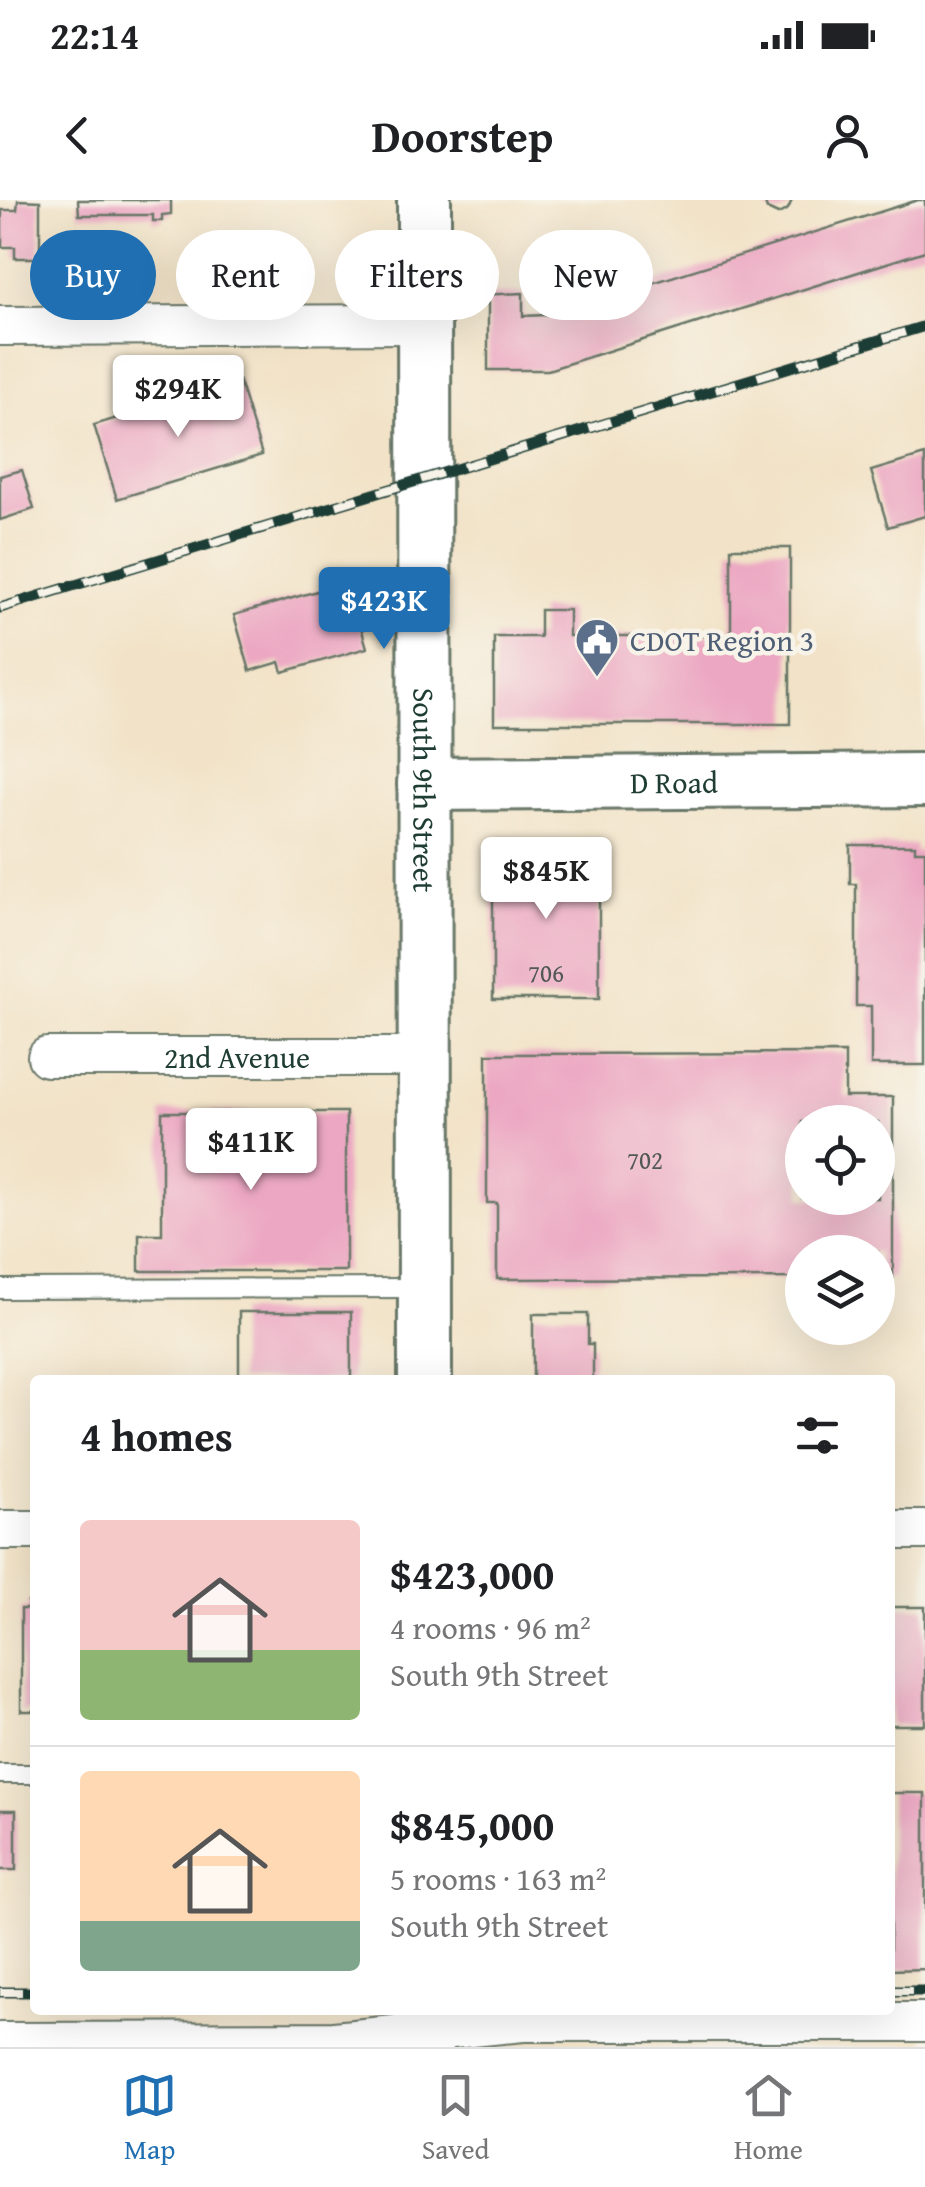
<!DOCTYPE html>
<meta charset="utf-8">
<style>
body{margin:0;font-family:"Gentium Book Plus",serif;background:#f2f2f2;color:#202124;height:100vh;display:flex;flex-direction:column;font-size:38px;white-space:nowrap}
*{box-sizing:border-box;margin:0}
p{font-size:32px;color:#757577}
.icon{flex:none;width:55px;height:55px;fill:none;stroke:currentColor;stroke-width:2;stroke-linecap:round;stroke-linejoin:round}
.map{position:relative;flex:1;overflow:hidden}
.side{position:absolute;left:30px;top:1175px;width:865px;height:640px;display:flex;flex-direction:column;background:#fff;border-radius:10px;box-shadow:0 10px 40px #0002}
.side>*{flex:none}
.banner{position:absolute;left:30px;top:30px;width:865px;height:90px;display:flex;gap:20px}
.controls{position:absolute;left:785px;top:905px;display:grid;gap:20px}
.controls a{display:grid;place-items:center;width:110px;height:110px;border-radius:50%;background:#fff;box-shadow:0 10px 40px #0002;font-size:50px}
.price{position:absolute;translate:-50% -85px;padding:0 22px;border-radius:10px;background:#fff;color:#222;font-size:32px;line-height:65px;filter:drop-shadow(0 2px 5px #0008)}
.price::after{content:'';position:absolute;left:50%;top:60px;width:30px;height:22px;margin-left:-15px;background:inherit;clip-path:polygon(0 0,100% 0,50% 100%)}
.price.on{background:#1f6fb2;color:#fff}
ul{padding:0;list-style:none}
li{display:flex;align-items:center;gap:30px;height:250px;padding:0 50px}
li+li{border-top:2px solid #e0e0e0}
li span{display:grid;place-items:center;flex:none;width:280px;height:200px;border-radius:10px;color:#555}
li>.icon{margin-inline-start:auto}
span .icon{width:120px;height:120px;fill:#fffc;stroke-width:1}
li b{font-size:42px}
h2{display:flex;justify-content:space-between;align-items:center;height:120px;padding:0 50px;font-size:42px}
.chip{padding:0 35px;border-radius:45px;background:#fff;box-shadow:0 10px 40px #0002;font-size:35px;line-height:90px}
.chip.on{background:#1f6fb2;color:#fff}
.status{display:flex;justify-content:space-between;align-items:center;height:70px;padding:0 50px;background:#fff;direction:ltr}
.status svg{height:28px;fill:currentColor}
header{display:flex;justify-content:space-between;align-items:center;height:130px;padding:0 50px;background:#fff;font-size:45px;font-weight:800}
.dock{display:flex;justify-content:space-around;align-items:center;height:140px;border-top:2px solid #e0e0e0;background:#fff;font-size:28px;color:#757577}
.dock a{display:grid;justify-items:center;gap:5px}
.dock .on{color:#1f6fb2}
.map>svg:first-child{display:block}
.building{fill:#eca8c2;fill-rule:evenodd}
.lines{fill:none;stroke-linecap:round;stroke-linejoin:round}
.lane-casing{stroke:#697768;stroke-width:22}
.street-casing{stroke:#697768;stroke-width:42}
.secondary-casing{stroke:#697768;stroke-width:58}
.lane{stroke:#fff;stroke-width:18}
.street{stroke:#fff;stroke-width:38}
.secondary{stroke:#fff;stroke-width:52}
.rail-casing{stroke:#1f3d34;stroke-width:11}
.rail{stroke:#f7f3e8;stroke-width:8;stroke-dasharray:22;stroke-linecap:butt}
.labels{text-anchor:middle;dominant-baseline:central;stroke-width:9;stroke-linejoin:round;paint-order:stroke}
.number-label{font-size:25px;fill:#525858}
.service-label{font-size:30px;fill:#4e5e75;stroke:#f7f3e8;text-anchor:start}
.street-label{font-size:30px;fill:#1f3d34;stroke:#f7f3e8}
</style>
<div class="status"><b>22:14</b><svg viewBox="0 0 49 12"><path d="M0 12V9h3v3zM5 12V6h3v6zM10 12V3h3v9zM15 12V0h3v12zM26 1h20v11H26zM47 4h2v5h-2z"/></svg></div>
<header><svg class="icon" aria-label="back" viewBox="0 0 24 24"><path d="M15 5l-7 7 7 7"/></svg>Doorstep<svg class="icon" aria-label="person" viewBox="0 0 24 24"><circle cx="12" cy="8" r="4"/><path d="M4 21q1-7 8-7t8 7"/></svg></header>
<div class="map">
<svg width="925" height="1847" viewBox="0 0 925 1847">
<rect width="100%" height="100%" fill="#f7f3e8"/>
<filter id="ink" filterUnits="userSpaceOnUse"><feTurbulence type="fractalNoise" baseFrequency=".01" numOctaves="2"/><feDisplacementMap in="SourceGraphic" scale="20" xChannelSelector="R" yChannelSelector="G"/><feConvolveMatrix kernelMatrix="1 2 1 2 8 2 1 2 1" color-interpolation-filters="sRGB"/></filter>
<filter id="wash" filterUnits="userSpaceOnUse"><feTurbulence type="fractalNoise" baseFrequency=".0048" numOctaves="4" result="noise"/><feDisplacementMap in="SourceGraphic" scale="40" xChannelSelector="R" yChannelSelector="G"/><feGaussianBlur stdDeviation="2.25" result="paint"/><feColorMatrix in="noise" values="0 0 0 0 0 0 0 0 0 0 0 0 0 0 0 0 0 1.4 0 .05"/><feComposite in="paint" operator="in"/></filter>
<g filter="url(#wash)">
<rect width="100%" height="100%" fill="#f2e3c8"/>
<g id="blocks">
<g class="building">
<path d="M18 0 40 1V58H15V47H2V10H17Z"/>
<path d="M78 0H171V14L162 15V21H153V15H79Z"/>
<path d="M764 0H792L788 9 778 14 767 9Z"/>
<path d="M918 0H925V51L548 170H488V103H480V95L523 93V116L545 115 542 106 573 96 576 107Z"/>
<path d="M239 181 262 255 117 299 94 225Z"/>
<path d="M925 255V316L888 327 871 271Z"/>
<path d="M22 270 34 309 0 320V276Z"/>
<path d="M731 348H790V524H494V437H540V410H569V436H731Z"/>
<path d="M348 382 367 448 283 472 280 462 250 471 234 415Z"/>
<rect x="493" y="645" width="106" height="154"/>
<path d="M850 645H915V651H925V865H871V806H856V684H850Z"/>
<path d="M845 853V897H893V1078H878V1052H802V1078L497 1079V1003H487V854ZM802 922H878V998H802Z"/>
<path d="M162 912H346V1071H139V1034H162Z"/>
<rect x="239" y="1112" width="112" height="68"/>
<path d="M533 1114H588V1144H593V1180H533Z"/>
<path d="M28 1402H35V1511H21V1409H28Z"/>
<rect x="890" y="1407" width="35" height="118"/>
<path d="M890 1593H925V1769L890 1770Z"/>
<rect x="0" y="1610" width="16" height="60"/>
</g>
</g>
</g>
<g filter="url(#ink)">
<use href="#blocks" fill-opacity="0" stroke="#697768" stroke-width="2.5"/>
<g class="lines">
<defs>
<g id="lane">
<path d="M0 1089 419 1088"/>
<path d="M0 1574H35"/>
</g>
<g id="street">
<path d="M0 126 424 124"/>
<path id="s1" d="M47 857H424"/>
<path d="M0 1330H35"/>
<path d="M890 1330H925"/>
<path d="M0 1842 334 1841 523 1822H925"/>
</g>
<g id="secondary">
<path id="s2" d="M424 0 425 1180"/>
<path id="s3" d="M424 584 925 580"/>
<path d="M425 1810 426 1847"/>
</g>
</defs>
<use href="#lane" class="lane-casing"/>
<use href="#street" class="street-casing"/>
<use href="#secondary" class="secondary-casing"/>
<use href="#lane" class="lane"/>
<use href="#street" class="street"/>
<use href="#secondary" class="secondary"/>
<defs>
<g id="rail">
<path d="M0 408 925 126"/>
<path d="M890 1791H925"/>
<path d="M0 1792H35"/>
</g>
</defs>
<use href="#rail" class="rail-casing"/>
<use href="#rail" class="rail"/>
</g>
</g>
<defs>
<symbol id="civic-pin" viewBox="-11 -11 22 30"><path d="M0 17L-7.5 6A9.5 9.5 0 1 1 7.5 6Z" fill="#5c6f8a" stroke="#f7f3e8"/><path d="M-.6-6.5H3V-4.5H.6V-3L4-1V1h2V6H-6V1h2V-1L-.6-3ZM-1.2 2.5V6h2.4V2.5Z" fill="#fff"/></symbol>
</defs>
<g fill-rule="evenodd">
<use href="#civic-pin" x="572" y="415" width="50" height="68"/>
</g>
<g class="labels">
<g class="number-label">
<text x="546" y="773">706</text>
<text x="645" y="960">702</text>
</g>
<g class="service-label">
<text x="630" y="440">CDOT Region 3</text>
</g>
<g class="street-label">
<text stroke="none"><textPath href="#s3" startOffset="250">D Road</textPath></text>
<text stroke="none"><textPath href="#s2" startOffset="590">South 9th Street</textPath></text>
<text stroke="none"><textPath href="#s1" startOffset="190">2nd Avenue</textPath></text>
</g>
</g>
</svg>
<div class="controls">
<a><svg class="icon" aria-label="locate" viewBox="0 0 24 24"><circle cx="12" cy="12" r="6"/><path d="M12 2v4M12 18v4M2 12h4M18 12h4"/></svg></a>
<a><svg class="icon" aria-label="layers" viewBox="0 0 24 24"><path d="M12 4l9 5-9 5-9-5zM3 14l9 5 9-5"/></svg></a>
</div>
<b class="price" style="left:178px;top:240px">$294K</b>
<b class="price on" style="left:384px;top:452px">$423K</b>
<b class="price" style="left:546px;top:722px">$845K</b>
<b class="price" style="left:251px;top:993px">$411K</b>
<div class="banner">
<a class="chip on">Buy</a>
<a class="chip">Rent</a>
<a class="chip">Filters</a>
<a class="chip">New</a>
</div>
<section class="side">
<h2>4 homes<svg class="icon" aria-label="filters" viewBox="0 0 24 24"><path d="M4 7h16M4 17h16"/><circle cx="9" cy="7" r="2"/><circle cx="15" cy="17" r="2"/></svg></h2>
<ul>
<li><span style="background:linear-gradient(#f6c9c9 65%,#8fb573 0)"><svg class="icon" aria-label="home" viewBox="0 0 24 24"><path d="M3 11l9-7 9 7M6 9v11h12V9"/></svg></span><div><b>$423,000</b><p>4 rooms · 96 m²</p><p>South 9th Street</p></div></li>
<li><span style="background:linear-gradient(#ffd9b3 75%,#7fa58c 0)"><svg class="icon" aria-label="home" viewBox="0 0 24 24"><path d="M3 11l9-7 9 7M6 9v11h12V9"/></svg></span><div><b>$845,000</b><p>5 rooms · 163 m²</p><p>South 9th Street</p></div></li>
</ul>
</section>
</div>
<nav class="dock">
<a class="on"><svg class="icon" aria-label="map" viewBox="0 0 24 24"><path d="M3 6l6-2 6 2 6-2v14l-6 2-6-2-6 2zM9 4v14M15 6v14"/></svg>Map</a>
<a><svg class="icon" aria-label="saved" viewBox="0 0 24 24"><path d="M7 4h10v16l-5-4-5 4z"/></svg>Saved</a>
<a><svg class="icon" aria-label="home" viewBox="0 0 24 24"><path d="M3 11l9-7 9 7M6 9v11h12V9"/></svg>Home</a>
</nav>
